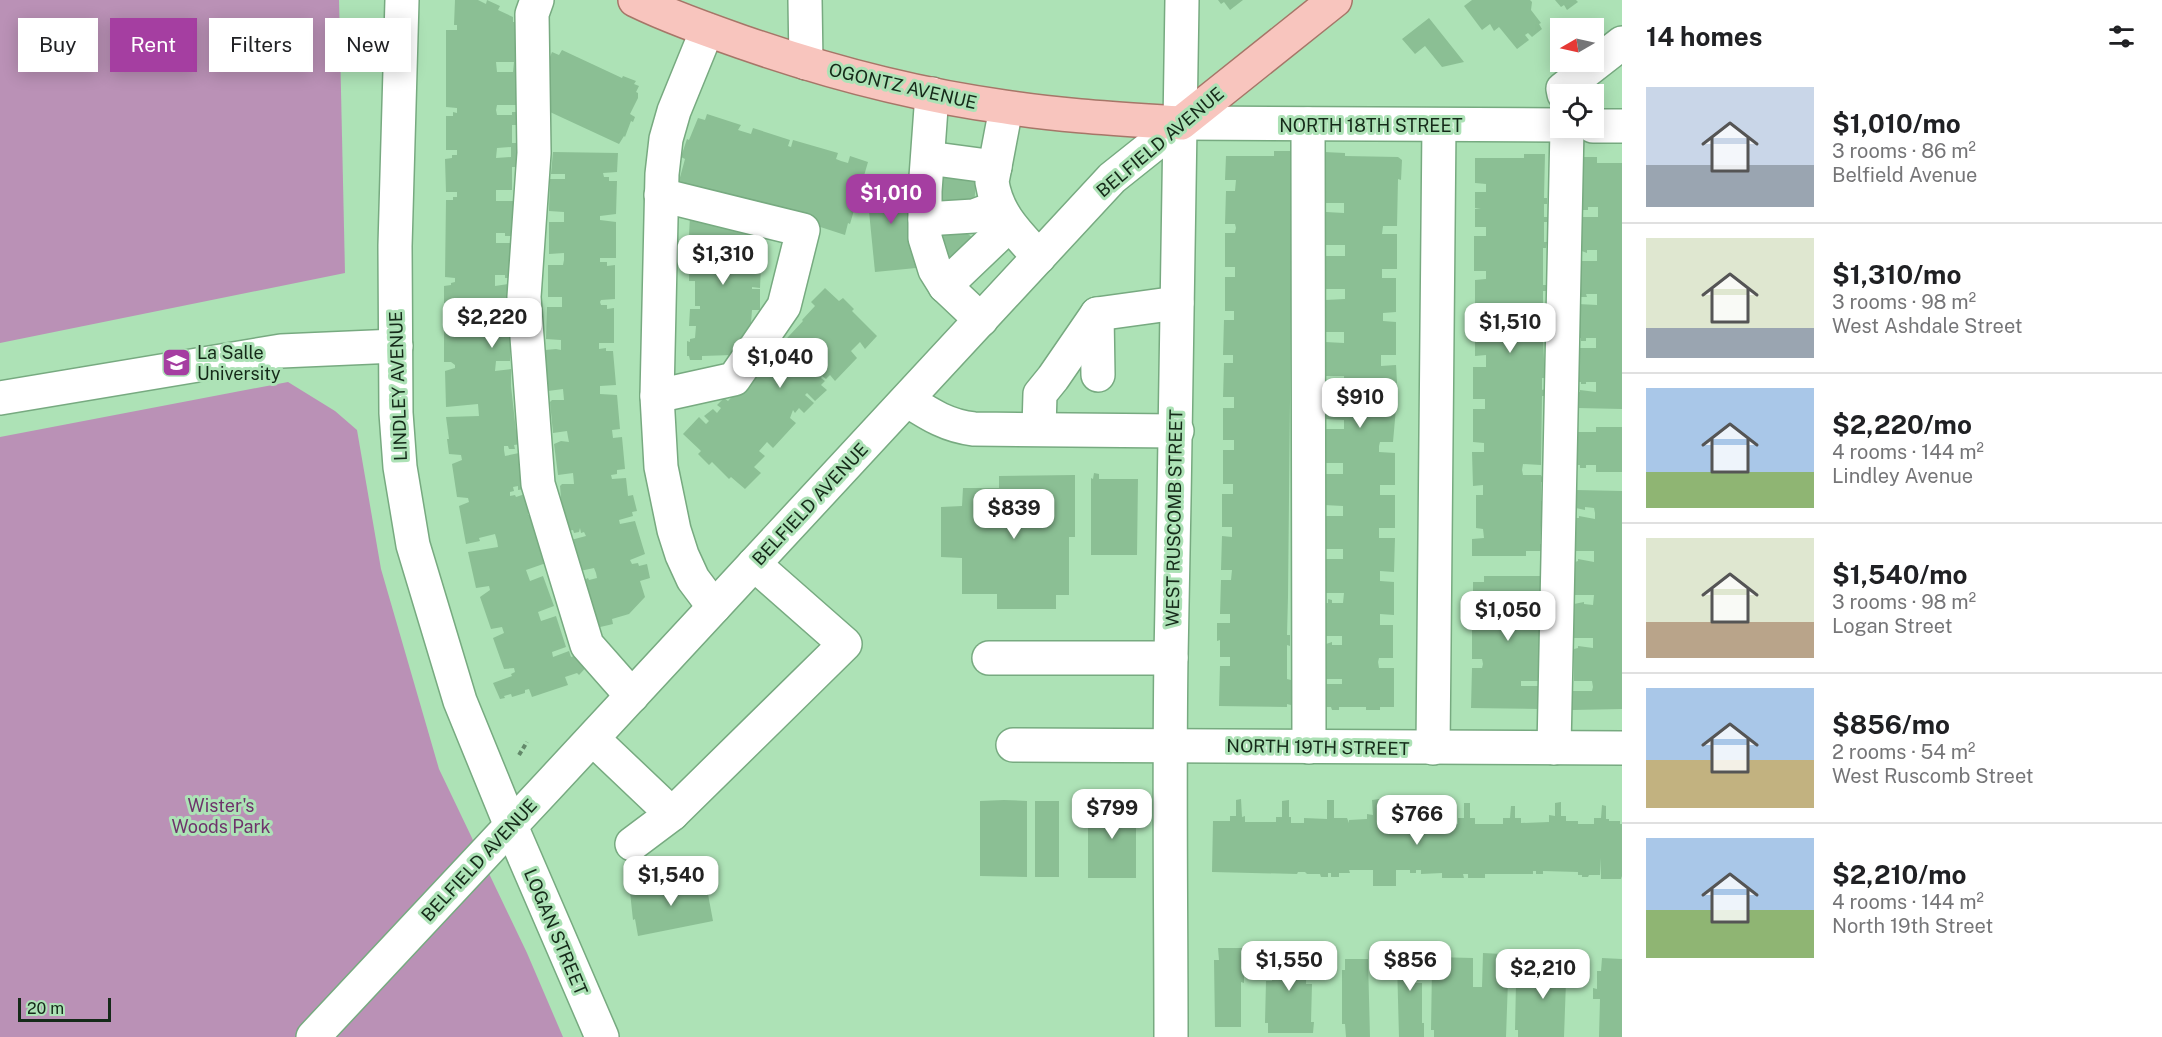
<!DOCTYPE html>
<meta charset="utf-8">
<style>
body{margin:0;font-family:"Public Sans",sans-serif;background:#f6f6f6;color:#202124;height:100vh;display:flex;flex-direction:column;font-size:22px;white-space:nowrap}
*{box-sizing:border-box;margin:0}
p{font-size:20px;color:#757577}
.icon{flex:none;width:33px;height:33px;fill:none;stroke:currentColor;stroke-width:2;stroke-linecap:round;stroke-linejoin:round}
.map{position:relative;flex:1;overflow:hidden}
.drawer{display:flex;flex-direction:column;background:#fff;width:540px}
.drawer>*{flex:none}
.hud{position:absolute;left:18px;top:18px;width:570px;height:54px;display:flex;gap:12px}
.needle{width:39px;rotate:261deg}
.tools{position:absolute;left:1550px;top:18px;display:grid;gap:12px}
.tools a{display:grid;place-items:center;width:54px;height:54px;border-radius:0px;background:#fff;box-shadow:0 3px 15px #0003;font-size:30px}
.scale{position:absolute;left:18px;bottom:15px;width:93px;box-sizing:border-box;padding-left:6px;border:3px solid #152a19;border-top:0;font-size:16px;line-height:21px;white-space:nowrap;color:#152a19;-webkit-text-stroke:4px #ade2b6;paint-order:stroke}
.price{position:absolute;translate:-50% -51px;padding:0 14px;border-radius:12px;background:#fff;color:#222;font-size:20px;line-height:39px;filter:drop-shadow(0 2px 3px #0008)}
.price::after{content:'';position:absolute;left:50%;top:36px;width:18px;height:14px;margin-left:-9px;background:inherit;clip-path:polygon(0 0,100% 0,50% 100%)}
.price.current{background:#a53ea1;color:#fff}
ul{padding:0;list-style:none}
li{display:flex;align-items:center;gap:18px;height:150px;padding:0 24px}
li+li{border-top:2px solid #e0e0e0}
li span{display:grid;place-items:center;flex:none;width:168px;height:120px;border-radius:0px;color:#555}
li>.icon{margin-inline-start:auto}
span .icon{width:72px;height:72px;fill:#fffc;stroke-width:1}
li b{font-size:26px}
h2{display:flex;justify-content:space-between;align-items:center;height:72px;padding:0 24px;font-size:26px}
.tag{padding:0 21px;border-radius:0px;background:#fff;box-shadow:0 3px 15px #0003;font-size:21px;line-height:54px}
.tag.current{background:#a53ea1;color:#fff}
main{display:flex;flex:1;min-height:0}
.map>svg:first-child{display:block}
.green{fill:#ba91b6}
.building{fill:#8bbf94;fill-rule:evenodd}
.lines{fill:none;stroke-linecap:round;stroke-linejoin:round}
.minor-casing{stroke:#77aa80;stroke-width:36}
.major-casing{stroke:#a67668;stroke-width:36}
.path{stroke:#63896a;stroke-width:4;stroke-dasharray:4.5 3;stroke-linecap:butt}
.minor{stroke:#fff;stroke-width:33}
.major{stroke:#f8c5be;stroke-width:33}
.labels{text-anchor:middle;dominant-baseline:central;stroke-width:6;stroke-linejoin:round;paint-order:stroke}
.street-label{font-size:18px;fill:#152a19;stroke:#ade2b6}
.poi-label{font-size:18px;fill:#152a19;stroke:#ade2b6;text-anchor:start}
.park-label{font-size:18px;fill:#6e336b;stroke:#ade2b6}
</style>
<main>
<div class="map">
<svg width="1622" height="1037" viewBox="0 0 1622 1037">
<rect width="100%" height="100%" fill="#ade2b6"/>
<g class="green">
<path d="M0 0H339L345 273 0 343Z"/>
<path d="M288 382 335 411 357 430 381 569 439 769 527 953 563 1037H0V437Z"/>
</g>
<g class="building">
<path d="M455 0H478L486 4 487 0 500 6 498 10 513 17V22H517L521 105H497L496 110 497 115H512V112H521V125H512V143H519V167H512V190H496V201H521L520 217H512V236H505V233H496V243H520L511 321H504V318H495V329L511 327 520 343H510V361H496L495 371 511 369V386L516 431 526 429 528 443 514 445 515 449H509L508 446H504V450L505 456 519 453 525 489 518 490V486L513 487 514 491 510 492V496L515 495 516 497 525 494 536 509 528 510V515L537 513 549 562 526 570 530 581 543 576 554 606 538 612 541 621 556 616 566 647 552 652 553 657 569 651 571 657 587 652 592 661 579 675 577 673 565 677 568 685 532 697 529 689 525 690V693L512 697 511 694 504 696 505 698 500 699 493 683 512 676 511 674 515 672 514 668 504 669 493 638 504 633 502 627 491 629 480 597 490 590 489 586 476 588 468 552 498 547 497 541 495 534 479 538 480 541 466 544 459 506 469 502 468 498 457 497 452 464 462 460 461 455 449 454 447 439H449L446 417 479 416 478 404 446 407 445 371 455 368V365L451 362H444V328H450V325H454V321L444 320V286L451 285V283L455 282V278L445 277 446 200H453V197H457V192H446L445 159 452 158V155H457V150H446V116H453V112L457 113V108L446 107V30H457V25H454ZM496 62H514L513 72H497ZM511 147V157L496 158 497 148ZM495 275H505V278H514V283L495 286Z"/>
<path d="M1218 0H1243L1230 10 1224 2 1221 4Z"/>
<path d="M1472 0H1530L1532 2 1531 10 1541 23 1539 24 1542 29 1532 37 1528 33 1525 35 1529 40 1517 49 1499 27 1494 31 1490 24 1482 30 1464 6Z"/>
<path d="M1555 0H1576L1578 2 1567 10 1564 5 1561 7Z"/>
<path d="M1429 18 1464 62 1442 67 1425 46 1415 54 1402 39Z"/>
<path d="M562 50 622 78 623 76 636 81 634 84 639 86 636 92 638 93V98L630 114 635 117 633 122 631 121 625 137 624 136 619 144 550 112 547 55 550 57 552 52 559 55Z"/>
<path d="M707 114 741 125 738 130 751 134 753 128 790 140 788 146 791 147 793 140 838 153 836 159 841 161 848 163 850 156 868 162 850 224 848 223 845 235 679 181 685 159 681 157 687 139 689 140 698 118 705 120Z"/>
<path d="M1274 151H1294L1292 208 1288 597 1287 635H1290V646L1287 645V679L1291 680V691H1296V700H1292L1291 705 1287 704V707L1219 706 1220 666H1230V657H1220V640L1217 641V623H1230V614H1220L1221 580H1231L1232 570H1221L1222 536 1232 537V527H1222V494H1233V484H1223V450H1234V440H1223V408H1234V397H1223L1224 363H1233V355H1223L1224 320H1234V311H1225V277H1235V267H1225V233H1235L1236 228 1235 224H1225L1226 191H1235L1236 180H1225L1226 156H1274Z"/>
<path d="M553 152 618 153 617 172 603 173 604 177H609V181H617L616 214 600 216V220L616 222V258H600V262H607V266L615 265V299L601 300 600 302 601 305H607V309L614 308V343H599V349L606 348V351H613L616 385 600 386V394L617 395 620 429 612 430 613 438 622 437 625 469 617 470V474L611 475 612 479 626 478 628 496 633 495 637 511 632 512 633 516 619 520 620 524 635 521 645 554 630 560 632 564 638 563 639 566 647 564 650 578 640 581 645 597 629 614 612 619 613 624 596 628 582 581 588 578 589 580 597 578 596 573 594 568 580 571 571 540 586 536 584 532 581 533 580 528 579 532 574 533 573 530 564 532 560 486 562 484H574L573 473 558 475 554 444 561 441 569 442 568 437 567 431 553 433 550 402 552 400H564L563 389 548 391 545 350 556 349 561 350V340L546 339 547 307H562V297H548V265H563L564 260V253L549 254V222H564V212L549 211 550 179H565V174H551Z"/>
<path d="M1324 152 1345 153V156L1398 157 1402 160 1401 180 1398 179 1397 226H1383L1382 234H1397V269H1382V278H1396V312L1383 313V321L1396 322V355H1381V366L1396 365 1397 383 1396 399 1381 398V408H1396L1393 442H1380L1379 446V452L1395 453V485H1380V495H1395V528H1379V538H1395L1394 572 1380 571V581L1394 582V615L1380 614V625H1393V658H1379L1378 662 1379 668H1394V707H1380V710H1366V707H1339V710H1332L1331 707H1323V684H1342V679H1323V645L1332 642V645H1342V636H1323L1324 603H1328V599L1332 600V603H1343L1344 593H1323L1324 559H1343V549H1324V516H1343V506L1324 505V474H1343V463H1325L1324 429H1344V420L1325 419V386H1344V376H1325V342L1344 343V332H1326L1325 300 1345 299V289H1326V256H1345V245H1325L1326 212 1344 213V203H1326Z"/>
<path d="M1524 154H1545L1544 198H1547V204H1544V217H1547V222H1544V242H1547L1546 248H1543V285H1547V291H1543V329H1546L1547 334H1543V339L1545 378H1542V390L1545 389V396H1542L1541 465 1523 464 1522 470 1523 475H1541L1542 477H1546V482H1541V501H1544L1541 519H1545V525H1541L1540 544H1545V551H1526V556H1472V539L1484 538 1483 529 1476 528V495H1483V485L1473 486 1472 452H1484V443L1473 442V409H1485V399H1473V367H1486V355L1475 356V323H1487V313L1475 312V280L1486 279V271H1474V236H1486V227H1475V209L1481 208H1475V192H1486V184L1475 183V158H1524Z"/>
<path d="M1577 157H1597V163H1622V409L1578 408 1576 392H1580V390L1596 392V382H1586V384H1581V382H1577V348H1596V338H1586V341H1581V338H1575L1578 304 1597 305V294H1586L1587 297H1581V294L1575 295V261H1597V250H1587V253L1579 250 1574 217H1598V207H1588V210H1581Z"/>
<path d="M942 168 977 172 974 204 939 200Z"/>
<path d="M907 177 916 268 875 272 866 181Z"/>
<path d="M690 216 765 233 764 240 761 242 736 241 761 244V265H753V266H761L760 288 752 287V289H760V310H752L750 336 732 355 702 356V360H690L689 356H687V341L690 342V339L695 338 696 326H689L690 309H700V306H695V281H689L690 248H693V235H689Z"/>
<path d="M952 221 973 238 952 263 931 245Z"/>
<path d="M825 288 839 301 843 298 854 309 852 311 877 336 865 349 860 342 851 351 857 358 835 381 830 375 826 379 822 376 821 378 825 381 821 385 827 390 815 401 807 393 805 395 814 403 804 413 799 408 795 413 793 410 790 418 796 423 773 448 767 442 759 451 765 456 754 467 761 473 745 489 731 477 729 479 712 462 709 465 698 454 701 451 683 434 699 417 706 424 709 421 704 416 713 409 717 413 721 408 717 405 724 398 728 401 803 321 802 320 815 306 811 302Z"/>
<path d="M1596 427H1622V472H1596V465H1586V468H1580V465H1576L1577 432H1596Z"/>
<path d="M1094 473 1099 474V479H1138L1137 555H1091V478L1093 479Z"/>
<path d="M1075 475V537H1069V595H1056V609H997V594H962V558L941 557V507L962 506 963 488H999V476Z"/>
<path d="M1576 490 1622 491V709L1572 710V691H1592L1593 687 1592 681H1574V649L1578 648V646L1593 648V638H1574V604L1584 602V604L1593 605 1594 595H1575V562L1578 561V559L1594 562V551H1575L1576 518H1579V516L1595 519V513L1594 508 1585 507V510L1576 508Z"/>
<path d="M1484 576H1540L1541 594H1521V604H1531V600L1553 599V620L1540 621V681H1521V686H1541L1540 709 1471 708 1472 668H1482L1483 664 1482 659H1472V625H1484V615L1473 616V582H1484Z"/>
<path d="M1241 799 1242 817 1245 816V822H1276V817H1282V801L1289 800V817H1291V823H1304V818L1327 819V800H1334V818H1347L1349 823V820L1367 819V814L1373 815 1372 800 1379 799V814L1384 815 1385 819H1413V815H1417V800H1425L1426 815H1429V819H1442V823L1458 824V818H1464V803H1470V818H1475V824H1503V818H1510L1511 806H1515V818H1521V823L1549 822V815L1555 816V803L1561 802V816H1566V821H1578V824H1594V818H1601L1602 805 1606 806V819H1609V821H1620V824H1622V876L1621 879H1601V858L1600 875H1589L1588 877H1582V875H1578V872L1543 871V874H1536V871H1533V874H1485V878H1468V874H1463L1464 878H1442V873L1421 874V870H1416V873H1410V870H1396V886H1373V870H1349L1350 873H1339V877H1331V873H1328V877H1321L1320 874H1307L1305 872H1298L1297 874 1212 872 1213 821H1230V816H1236V800Z"/>
<path d="M1004 800 1027 801V877L980 876V801Z"/>
<rect x="1035" y="801" width="24" height="76"/>
<rect x="1088" y="801" width="48" height="77"/>
<path d="M705 878 713 921 638 936 635 919 633 920 630 892Z"/>
<path d="M1404 942H1417V954H1423V963H1420V969L1416 970V983H1422V1023H1424V1037H1399L1397 962 1400 963V946H1404Z"/>
<path d="M1285 943 1307 944 1306 984H1312L1311 1022H1314L1313 1033H1268V1023H1265L1266 981H1272V950H1286Z"/>
<path d="M1218 948H1244V983L1241 982V1027H1215L1214 960H1219Z"/>
<path d="M1483 953 1502 954 1501 979 1508 980 1506 1037H1434V1030H1431L1432 968H1434V957L1473 958V987H1482Z"/>
<path d="M1550 955H1568L1567 971 1573 970 1572 981H1566L1564 1037H1518V1030H1515L1516 983H1519V971H1543V975H1547V970H1549Z"/>
<path d="M1602 958 1622 959V1037H1599L1600 999H1593V988L1597 989V971H1601Z"/>
<path d="M1345 959H1368L1370 1037H1346L1345 1024H1342V970H1345Z"/>
</g>
<g class="lines">
<defs>
<g id="minor">
<path d="M402 0 395 246 396 413 400 467 413 545 460 701 511 826 602 1037"/>
<path d="M537 0 532 14 534 153 524 297 538 484 587 645 632 696"/>
<path d="M805 0 806 63"/>
<path d="M707 30 674 111 666 139 662 174 657 396 661 467 674 530 682 555 693 579 714 607"/>
<path d="M932 94 925 191V238L935 270 945 286 981 320"/>
<path d="M1564 94 1563 89 1622 43"/>
<path d="M1006 108 992 182C997 215 1018 234 1039 257"/>
<path d="M1181 123 1560 125"/>
<path d="M1308 124 1309 747"/>
<path d="M1593 126H1622"/>
<path d="M928 158 995 167"/>
<path d="M925 219 974 216 998 207"/>
<path d="M945 286 1009 225"/>
<path d="M1097 314 1098 375"/>
<path d="M657 396 734 379 784 306 803 230 661 195"/>
<path d="M0 398 281 351 396 346"/>
<path d="M907 400C929 414 947 426 974 429L1177 431"/>
<path d="M1039 428 1040 394 1053 378 1097 314 1177 303"/>
<path d="M989 658H1171"/>
<path d="M593 739 672 814 632 844"/>
<path d="M1013 745 1622 748"/>
<path d="M1433 748 1439 125"/>
<path d="M1554 748 1567 128"/>
<path d="M672 814 845 644 754 564"/>
<path d="M313 1037 549 785 1112 178 1181 123"/>
<path d="M1171 1037C1171 910 1169 783 1171 657 1175 438 1180 219 1182 0"/>
</g>
<path id="major" d="M635 0C670 17 708 30 745 43 829 72 916 95 1005 107 1063 116 1122 119 1181 123L1335 0"/>
</defs>
<use href="#minor" class="minor-casing"/>
<use href="#major" class="major-casing"/>
<path class="path" d="M519 755 527 742"/>
<use href="#minor" class="minor"/>
<use href="#major" class="major"/>
</g>
<defs>
<symbol id="university-square" viewBox="-11 -11 22 22"><rect x="-9" y="-9" width="18" height="18" rx="4" fill="#a53ea1" stroke="#ade2b6"/><path d="M0-5L7-2L0 1L-7-2ZM-4 1L0 2.5L4 1V4Q0 6-4 4Z" fill="#fff"/></symbol>
</defs>
<g fill-rule="evenodd">
<use href="#university-square" x="160" y="346" width="33" height="33"/>
</g>
<g class="labels">
<g class="street-label">
<text transform="translate(903 86) rotate(13)">OGONTZ AVENUE</text>
<text x="1371" y="125">NORTH 18TH STREET</text>
<text transform="translate(1160 142) rotate(-40)">BELFIELD AVENUE</text>
<text transform="translate(398 386) rotate(-92)">LINDLEY AVENUE</text>
<text transform="translate(810 504) rotate(-47)">BELFIELD AVENUE</text>
<text transform="translate(1174 518) rotate(-89)">WEST RUSCOMB STREET</text>
<text transform="translate(1318 747) rotate(1)">NORTH 19TH STREET</text>
<text transform="translate(479 860) rotate(-47)">BELFIELD AVENUE</text>
<text transform="translate(556 932) rotate(67)">LOGAN STREET</text>
</g>
<g class="poi-label">
<text x="197" y="352">La Salle<tspan x="197" dy="21">University</tspan></text>
</g>
<g class="park-label">
<text x="221" y="805">Wister's<tspan x="221" dy="21">Woods Park</tspan></text>
</g>
</g>
</svg>
<div class="tools">
<a><svg class="needle" viewBox="-14 -14 28 28"><path d="M0-13l5 13h-10z" fill="#e53935"/><path d="M0 13l5-13h-10z" fill="#757577"/></svg></a>
<a><svg class="icon" aria-label="locate" viewBox="0 0 24 24"><circle cx="12" cy="12" r="6"/><path d="M12 2v4M12 18v4M2 12h4M18 12h4"/></svg></a>
</div>
<div class="scale">20 m</div>
<b class="price current" style="left:891px;top:225px">$1,010</b>
<b class="price" style="left:723px;top:286px">$1,310</b>
<b class="price" style="left:492px;top:349px">$2,220</b>
<b class="price" style="left:1510px;top:354px">$1,510</b>
<b class="price" style="left:780px;top:389px">$1,040</b>
<b class="price" style="left:1360px;top:429px">$910</b>
<b class="price" style="left:1014px;top:540px">$839</b>
<b class="price" style="left:1508px;top:642px">$1,050</b>
<b class="price" style="left:1112px;top:840px">$799</b>
<b class="price" style="left:1417px;top:846px">$766</b>
<b class="price" style="left:671px;top:907px">$1,540</b>
<b class="price" style="left:1289px;top:992px">$1,550</b>
<b class="price" style="left:1410px;top:992px">$856</b>
<b class="price" style="left:1543px;top:1000px">$2,210</b>
<div class="hud">
<a class="tag">Buy</a>
<a class="tag current">Rent</a>
<a class="tag">Filters</a>
<a class="tag">New</a>
</div>
</div>
<section class="drawer">
<h2>14 homes<svg class="icon" aria-label="filters" viewBox="0 0 24 24"><path d="M4 7h16M4 17h16"/><circle cx="9" cy="7" r="2"/><circle cx="15" cy="17" r="2"/></svg></h2>
<ul>
<li><span style="background:linear-gradient(#c9d6e8 65%,#9aa5b1 0)"><svg class="icon" aria-label="home" viewBox="0 0 24 24"><path d="M3 11l9-7 9 7M6 9v11h12V9"/></svg></span><div><b>$1,010/mo</b><p>3 rooms · 86 m²</p><p>Belfield Avenue</p></div></li>
<li><span style="background:linear-gradient(#dfe7d0 75%,#9aa5b1 0)"><svg class="icon" aria-label="home" viewBox="0 0 24 24"><path d="M3 11l9-7 9 7M6 9v11h12V9"/></svg></span><div><b>$1,310/mo</b><p>3 rooms · 98 m²</p><p>West Ashdale Street</p></div></li>
<li><span style="background:linear-gradient(#a9c7e8 70%,#8fb573 0)"><svg class="icon" aria-label="home" viewBox="0 0 24 24"><path d="M3 11l9-7 9 7M6 9v11h12V9"/></svg></span><div><b>$2,220/mo</b><p>4 rooms · 144 m²</p><p>Lindley Avenue</p></div></li>
<li><span style="background:linear-gradient(#dfe7d0 70%,#b9a48a 0)"><svg class="icon" aria-label="home" viewBox="0 0 24 24"><path d="M3 11l9-7 9 7M6 9v11h12V9"/></svg></span><div><b>$1,540/mo</b><p>3 rooms · 98 m²</p><p>Logan Street</p></div></li>
<li><span style="background:linear-gradient(#a9c7e8 60%,#c2b280 0)"><svg class="icon" aria-label="home" viewBox="0 0 24 24"><path d="M3 11l9-7 9 7M6 9v11h12V9"/></svg></span><div><b>$856/mo</b><p>2 rooms · 54 m²</p><p>West Ruscomb Street</p></div></li>
<li><span style="background:linear-gradient(#a9c7e8 60%,#8fb573 0)"><svg class="icon" aria-label="home" viewBox="0 0 24 24"><path d="M3 11l9-7 9 7M6 9v11h12V9"/></svg></span><div><b>$2,210/mo</b><p>4 rooms · 144 m²</p><p>North 19th Street</p></div></li>
</ul>
</section>
</main>
